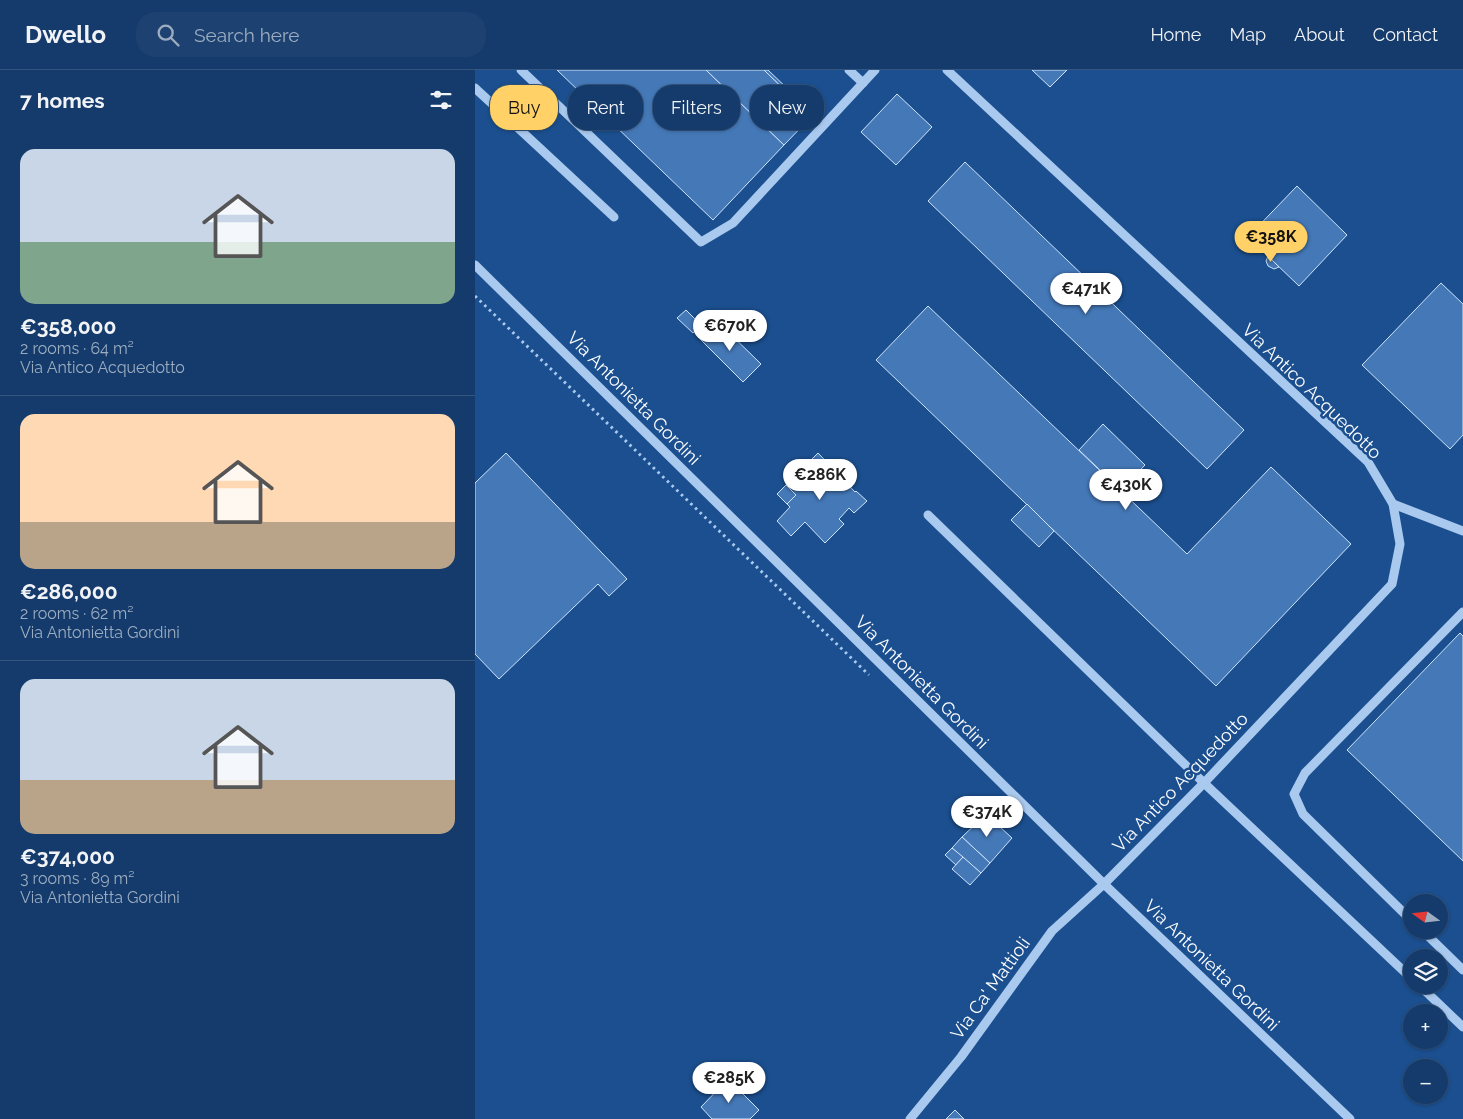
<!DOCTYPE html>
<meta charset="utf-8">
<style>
body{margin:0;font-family:Raleway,sans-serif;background:#1d4271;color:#f1f3f6;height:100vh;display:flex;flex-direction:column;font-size:19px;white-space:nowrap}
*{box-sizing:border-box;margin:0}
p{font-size:16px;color:#9dadc1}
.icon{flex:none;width:28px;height:28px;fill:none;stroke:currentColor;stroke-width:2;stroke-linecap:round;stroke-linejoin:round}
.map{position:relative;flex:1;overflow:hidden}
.side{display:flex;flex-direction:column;background:#143b6b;width:475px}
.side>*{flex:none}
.top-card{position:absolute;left:15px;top:15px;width:475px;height:45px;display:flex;gap:10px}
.needle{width:32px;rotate:285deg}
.fabs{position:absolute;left:928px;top:824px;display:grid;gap:10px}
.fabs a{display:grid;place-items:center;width:45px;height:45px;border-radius:50%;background:#143b6b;box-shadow:0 1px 4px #0004,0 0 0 1px #33557e;font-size:25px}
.price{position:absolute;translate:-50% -42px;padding:0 11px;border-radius:18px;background:#fff;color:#222;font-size:16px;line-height:32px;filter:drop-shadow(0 1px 2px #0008)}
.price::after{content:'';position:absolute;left:50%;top:30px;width:15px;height:11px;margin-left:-8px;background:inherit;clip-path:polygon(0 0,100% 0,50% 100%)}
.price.active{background:#ffd166;color:#111}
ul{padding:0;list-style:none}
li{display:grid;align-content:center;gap:10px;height:265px;padding:0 20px}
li+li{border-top:1px solid #33557e}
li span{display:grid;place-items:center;height:155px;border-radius:15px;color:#555}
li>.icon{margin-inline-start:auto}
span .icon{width:90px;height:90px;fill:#fffc;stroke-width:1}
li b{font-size:21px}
h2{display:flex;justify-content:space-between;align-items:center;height:60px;padding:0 20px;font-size:21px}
.tag{padding:0 18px;border-radius:20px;background:#143b6b;box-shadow:0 1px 4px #0004,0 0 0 1px #33557e;font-size:18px;line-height:45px}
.tag.active{background:#ffd166;color:#111}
header{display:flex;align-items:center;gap:30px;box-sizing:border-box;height:70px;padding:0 25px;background:#143b6b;border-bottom:1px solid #33557e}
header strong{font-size:24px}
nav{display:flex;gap:28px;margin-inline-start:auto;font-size:18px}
.search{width:350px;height:45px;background:#1d4271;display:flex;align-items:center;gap:12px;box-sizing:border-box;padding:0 18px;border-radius:20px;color:#9dadc1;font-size:19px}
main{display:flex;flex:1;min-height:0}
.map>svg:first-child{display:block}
.building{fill:#4478b7;stroke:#cfe3fa}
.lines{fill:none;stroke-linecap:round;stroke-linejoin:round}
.path{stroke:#a9c9ee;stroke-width:3;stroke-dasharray:2.5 4;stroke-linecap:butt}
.minor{stroke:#a9c9ee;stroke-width:9}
.labels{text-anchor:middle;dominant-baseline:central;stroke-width:5;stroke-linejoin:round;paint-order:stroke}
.street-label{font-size:18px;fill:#fff;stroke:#1b4f8f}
</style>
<header>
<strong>Dwello</strong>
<div class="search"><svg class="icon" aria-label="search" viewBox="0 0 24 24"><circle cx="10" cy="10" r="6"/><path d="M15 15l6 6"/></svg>Search here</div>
<nav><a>Home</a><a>Map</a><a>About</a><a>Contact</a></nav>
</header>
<main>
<section class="side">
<h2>7 homes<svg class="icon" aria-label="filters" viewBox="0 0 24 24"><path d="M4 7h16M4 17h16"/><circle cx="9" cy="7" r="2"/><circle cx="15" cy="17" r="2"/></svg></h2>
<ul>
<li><span style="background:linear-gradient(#c9d6e8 60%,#7fa58c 0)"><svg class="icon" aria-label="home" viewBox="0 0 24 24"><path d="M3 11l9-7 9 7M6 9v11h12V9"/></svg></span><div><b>€358,000</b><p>2 rooms · 64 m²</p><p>Via Antico Acquedotto</p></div></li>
<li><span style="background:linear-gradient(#ffd9b3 70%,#b9a48a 0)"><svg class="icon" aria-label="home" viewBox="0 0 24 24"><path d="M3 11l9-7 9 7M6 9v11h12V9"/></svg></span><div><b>€286,000</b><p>2 rooms · 62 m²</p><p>Via Antonietta Gordini</p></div></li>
<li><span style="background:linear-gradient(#c9d6e8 65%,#b9a48a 0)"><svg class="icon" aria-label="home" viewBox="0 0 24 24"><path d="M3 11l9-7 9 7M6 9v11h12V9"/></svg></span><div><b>€374,000</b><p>3 rooms · 89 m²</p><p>Via Antonietta Gordini</p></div></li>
</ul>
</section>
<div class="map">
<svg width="988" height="1049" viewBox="0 0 988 1049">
<rect width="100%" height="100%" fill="#1b4f8f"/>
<g class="building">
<path d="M82 0H231L309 75 238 150Z"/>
<path d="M231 0H289L337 46 309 75Z"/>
<path d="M289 0H293L339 44 337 46Z"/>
<path d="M557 0H592L575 17Z"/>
<path d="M422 24 457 57 421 95 386 62Z"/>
<path d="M490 92 769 360 732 399 453 131Z"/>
<path d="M822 116 872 165 824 216 773 167Z"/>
<path d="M793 186 804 197 799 199 793 196 791 191Z"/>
<path d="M966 213 988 234V365L975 379 887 295Z"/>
<path d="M453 236 712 484 796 397 876 474 741 616 401 290Z"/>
<path d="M211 240 226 255 218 263 202 248Z"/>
<path d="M242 251 286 294 268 312 225 269Z"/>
<path d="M628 354 670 395 646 420 604 380Z"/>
<path d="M31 383 152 509 134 526 123 514 24 609 0 584V413Z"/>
<path d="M343 383 380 422 381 421 392 431 379 443 374 438 364 449 369 454 350 473 330 452 316 466 302 451 315 437 312 434 321 425 311 415 320 406 325 411 336 400 331 395Z"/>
<path d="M311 415 321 425 312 434 302 424Z"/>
<path d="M552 434 579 461 564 477 536 450Z"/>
<path d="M985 563 988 566V791L872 680Z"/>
<path d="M511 744 537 768 515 793 487 767Z"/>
<path d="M487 767 515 793 506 803 477 778Z"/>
<path d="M477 778 488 787 481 795 470 785Z"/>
<path d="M488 787 506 803 495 815 477 799Z"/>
<path d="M253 1009 284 1040 275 1049H237L226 1037Z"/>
<path d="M480 1040 489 1049H471Z"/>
</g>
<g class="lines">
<path class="path" d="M0 226 394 605"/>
<g class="minor">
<path d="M46 0 226 172 258 153 400 0"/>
<path d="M374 0 388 13"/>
<path d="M0 18 139 147"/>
<path d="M0 195 629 814 875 1049"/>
<path d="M918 434 988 461"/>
<path d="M453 445 729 713 936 908"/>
<path d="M936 850 828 744 819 724 830 703 988 542"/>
<path d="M947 860 988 900"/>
<path d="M944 915 988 957"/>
<path d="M435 1049 486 987 577 861 629 814 729 713 917 514 925 474 918 434 893 392 472 0"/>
</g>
</g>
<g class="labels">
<g class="street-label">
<text transform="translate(837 321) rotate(44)">Via Antico Acquedotto</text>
<text transform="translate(159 328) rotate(45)">Via Antonietta Gordini</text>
<text transform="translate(447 612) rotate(45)">Via Antonietta Gordini</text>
<text transform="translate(705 712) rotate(-46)">Via Antico Acquedotto</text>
<text transform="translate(737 895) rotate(44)">Via Antonietta Gordini</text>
<text transform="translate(515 918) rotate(-54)">Via Ca' Mattioli</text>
</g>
</g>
</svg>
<div class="fabs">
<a><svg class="needle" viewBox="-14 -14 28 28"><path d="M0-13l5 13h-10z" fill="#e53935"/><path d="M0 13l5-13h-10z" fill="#9dadc1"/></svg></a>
<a><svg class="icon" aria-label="layers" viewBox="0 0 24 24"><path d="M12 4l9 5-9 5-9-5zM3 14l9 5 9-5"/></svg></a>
<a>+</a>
<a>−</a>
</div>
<b class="price active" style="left:796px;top:193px">€358K</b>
<b class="price" style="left:611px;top:245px">€471K</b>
<b class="price" style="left:255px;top:282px">€670K</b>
<b class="price" style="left:345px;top:431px">€286K</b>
<b class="price" style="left:651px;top:441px">€430K</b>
<b class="price" style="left:512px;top:768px">€374K</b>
<b class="price" style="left:254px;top:1034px">€285K</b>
<div class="top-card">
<a class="tag active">Buy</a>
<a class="tag">Rent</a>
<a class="tag">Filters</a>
<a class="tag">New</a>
</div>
</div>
</main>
